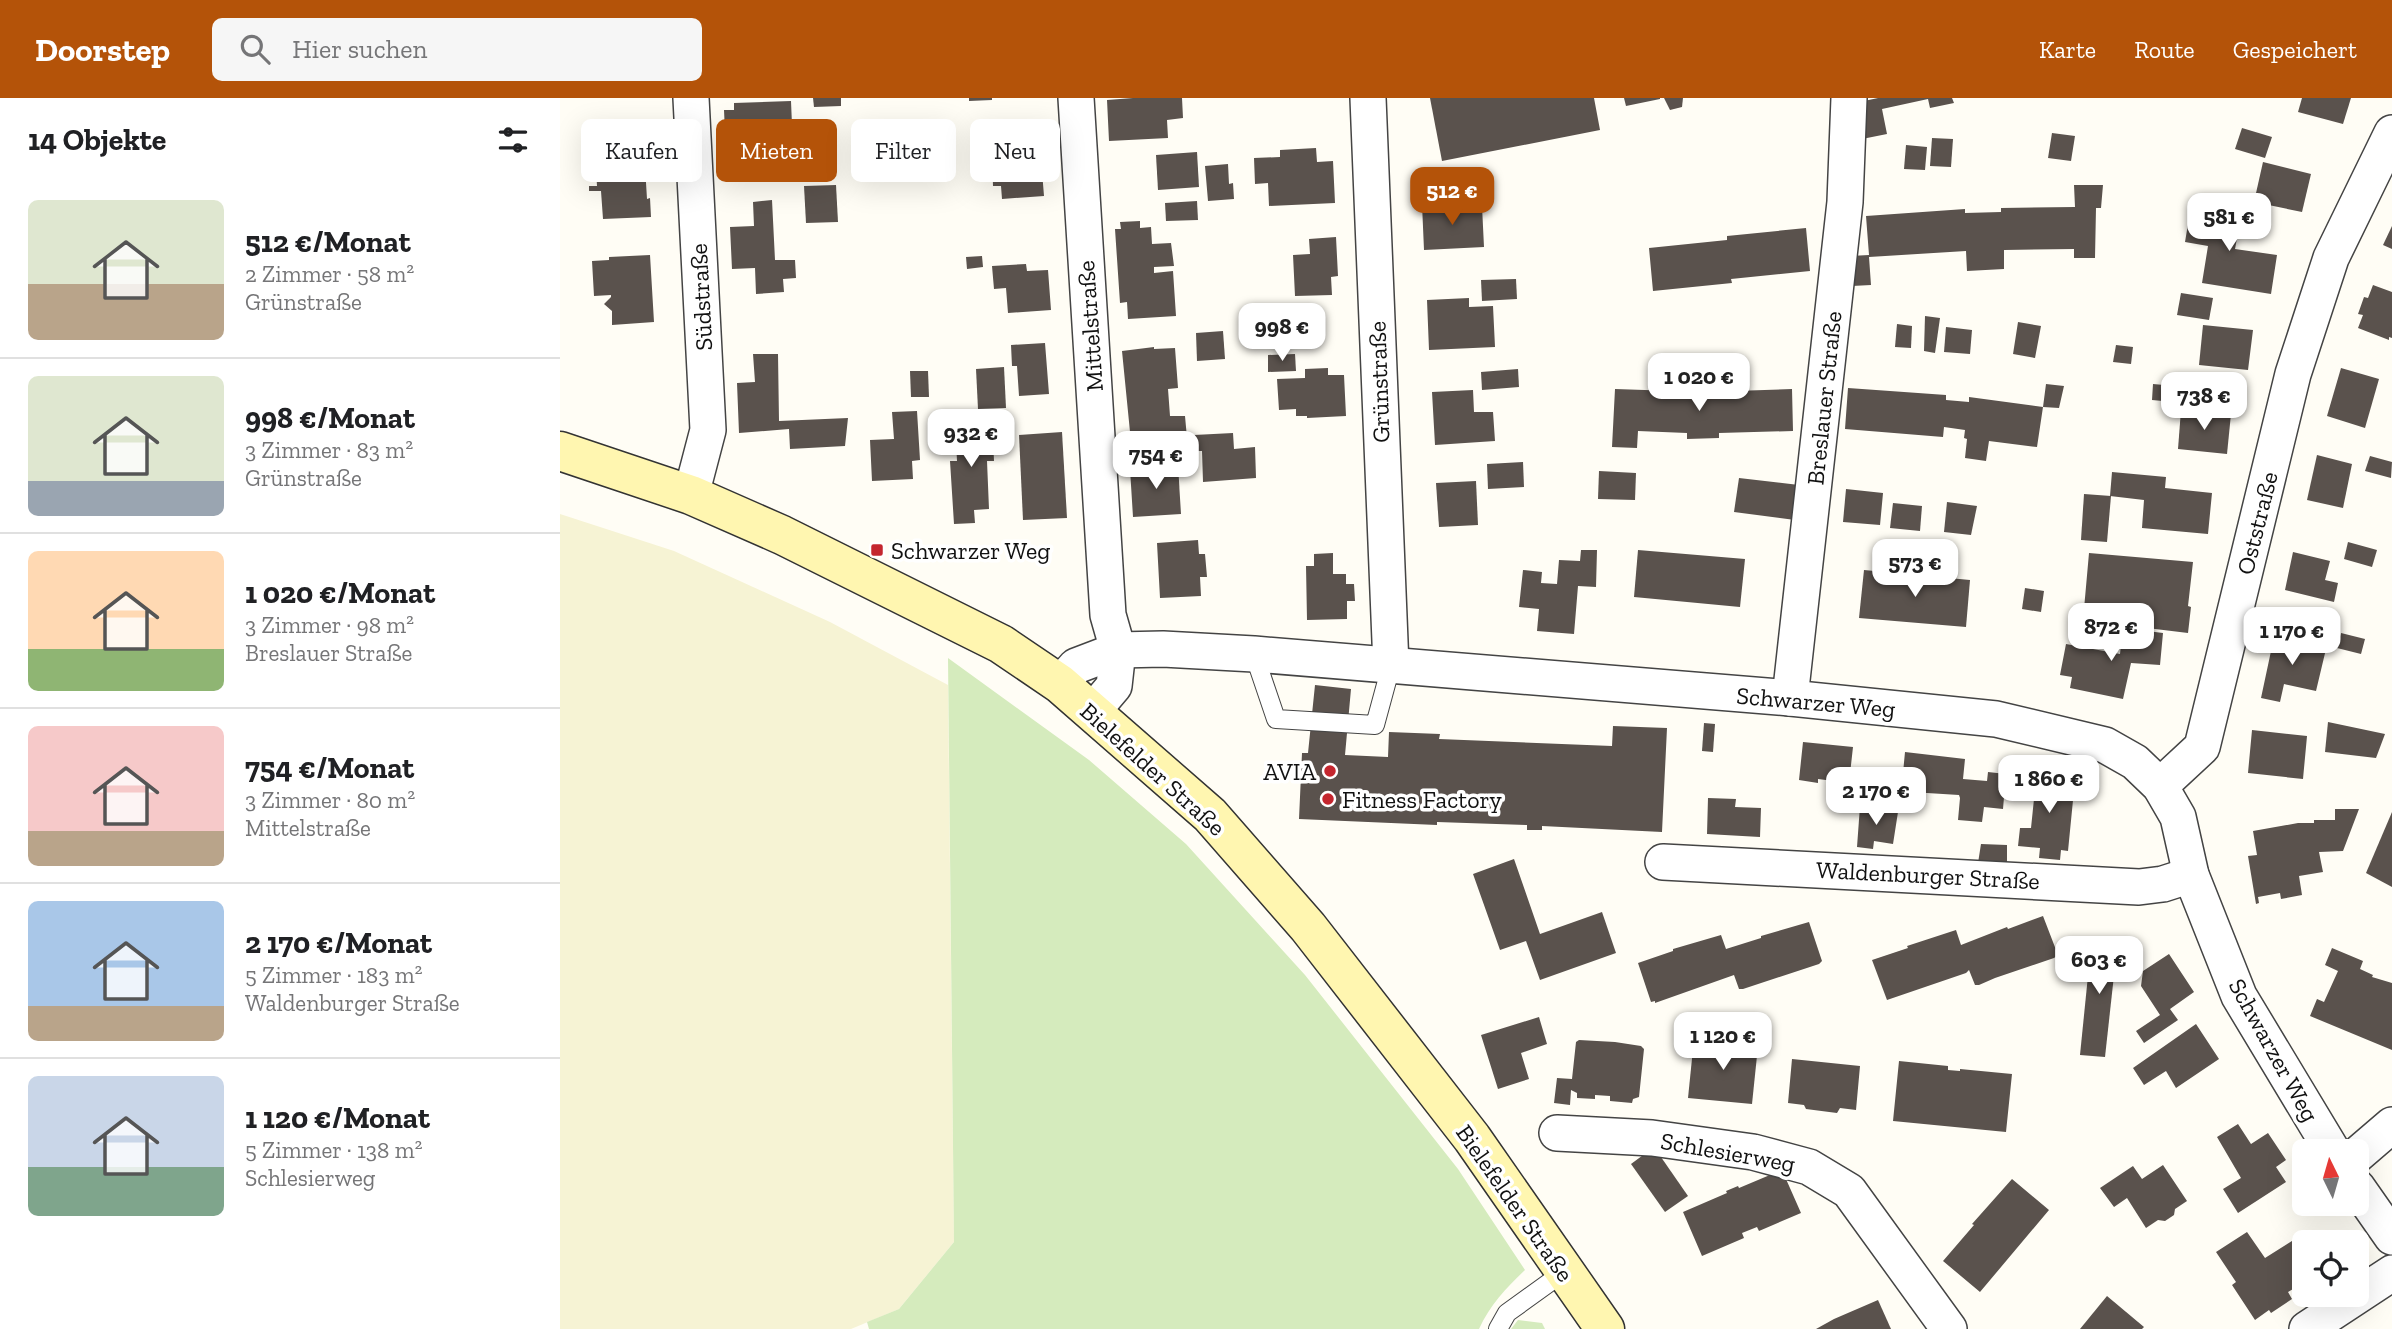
<!DOCTYPE html>
<html lang="de">
<meta charset="utf-8">
<style>
body{margin:0;font-family:"Zilla Slab",serif;background:#f6f6f6;color:#202124;height:100vh;display:flex;flex-direction:column;font-size:26px;white-space:nowrap}
*{box-sizing:border-box;margin:0}
p{font-size:23px;color:#757577}
.icon{flex:none;width:38px;height:38px;fill:none;stroke:currentColor;stroke-width:2;stroke-linecap:round;stroke-linejoin:round}
.map{position:relative;flex:1;overflow:hidden}
.sheet{display:flex;flex-direction:column;background:#fff;width:560px}
.sheet>*{flex:none}
.banner{position:absolute;left:21px;top:21px;width:665px;height:63px;display:flex;gap:14px}
.needle{width:46px;rotate:355deg}
.tools{position:absolute;left:1732px;top:1041px;display:grid;gap:14px}
.tools a{display:grid;place-items:center;width:77px;height:77px;border-radius:10px;background:#fff;box-shadow:0 7px 28px #0002;font-size:35px}
.price{position:absolute;translate:-50% -60px;padding:0 16px;border-radius:14px;background:#fff;color:#222;font-size:23px;line-height:46px;filter:drop-shadow(0 2px 4px #0008)}
.price::after{content:'';position:absolute;left:50%;top:42px;width:21px;height:16px;margin-left:-10px;background:inherit;clip-path:polygon(0 0,100% 0,50% 100%)}
.price.selected{background:#b45309;color:#fff}
ul{padding:0;list-style:none}
li{display:flex;align-items:center;gap:21px;height:175px;padding:0 28px}
li+li{border-top:2px solid #e0e0e0}
li span{display:grid;place-items:center;flex:none;width:196px;height:140px;border-radius:10px;color:#555}
li>.icon{margin-inline-start:auto}
span .icon{width:84px;height:84px;fill:#fffc;stroke-width:1}
li b{font-size:30px}
h2{display:flex;justify-content:space-between;align-items:center;height:84px;padding:0 28px;font-size:30px}
.chip{padding:0 24px;border-radius:10px;background:#fff;box-shadow:0 7px 28px #0002;font-size:24px;line-height:63px}
.chip.selected{background:#b45309;color:#fff}
header{display:flex;align-items:center;gap:42px;box-sizing:border-box;height:98px;padding:0 35px;background:#b45309;color:#fff}
header strong{font-size:33px}
nav{display:flex;gap:38px;margin-inline-start:auto;font-size:24px}
.search{width:490px;height:63px;background:#f6f6f6;display:flex;align-items:center;gap:18px;box-sizing:border-box;padding:0 24px;border-radius:10px;color:#757577;font-size:26px}
main{display:flex;flex:1;min-height:0}
.map>svg:first-child{display:block}
.farmland{fill:#f6f3d4}
.green{fill:#d5ebbd}
.building{fill:#5a524d}
.lines{fill:none;stroke-linecap:round;stroke-linejoin:round}
.service-casing{stroke:#444;stroke-width:20}
.minor-casing{stroke:#444;stroke-width:38}
.secondary-casing{stroke:#333;stroke-width:41}
.service{stroke:#fff;stroke-width:18}
.minor{stroke:#fff;stroke-width:35}
.secondary{stroke:#fff6b0;stroke-width:38}
.poi-dot{fill:#c4262e;stroke:#fff;stroke-width:2.5}
.labels{text-anchor:middle;dominant-baseline:central;stroke-width:7;stroke-linejoin:round;paint-order:stroke}
.street-label{font-size:24px;fill:#111;stroke:#fff}
.poi-label{font-size:24px;fill:#111;stroke:#fff;text-anchor:start}
</style>
<header>
<strong>Doorstep</strong>
<div class="search"><svg class="icon" aria-label="search" viewBox="0 0 24 24"><circle cx="10" cy="10" r="6"/><path d="M15 15l6 6"/></svg>Hier suchen</div>
<nav><a>Karte</a><a>Route</a><a>Gespeichert</a></nav>
</header>
<main>
<section class="sheet">
<h2>14 Objekte<svg class="icon" aria-label="filters" viewBox="0 0 24 24"><path d="M4 7h16M4 17h16"/><circle cx="9" cy="7" r="2"/><circle cx="15" cy="17" r="2"/></svg></h2>
<ul>
<li><span style="background:linear-gradient(#dfe7d0 60%,#b9a48a 0)"><svg class="icon" aria-label="home" viewBox="0 0 24 24"><path d="M3 11l9-7 9 7M6 9v11h12V9"/></svg></span><div><b>512 €/Monat</b><p>2 Zimmer · 58 m²</p><p>Grünstraße</p></div></li>
<li><span style="background:linear-gradient(#dfe7d0 75%,#9aa5b1 0)"><svg class="icon" aria-label="home" viewBox="0 0 24 24"><path d="M3 11l9-7 9 7M6 9v11h12V9"/></svg></span><div><b>998 €/Monat</b><p>3 Zimmer · 83 m²</p><p>Grünstraße</p></div></li>
<li><span style="background:linear-gradient(#ffd9b3 70%,#8fb573 0)"><svg class="icon" aria-label="home" viewBox="0 0 24 24"><path d="M3 11l9-7 9 7M6 9v11h12V9"/></svg></span><div><b>1 020 €/Monat</b><p>3 Zimmer · 98 m²</p><p>Breslauer Straße</p></div></li>
<li><span style="background:linear-gradient(#f6c9c9 75%,#b9a48a 0)"><svg class="icon" aria-label="home" viewBox="0 0 24 24"><path d="M3 11l9-7 9 7M6 9v11h12V9"/></svg></span><div><b>754 €/Monat</b><p>3 Zimmer · 80 m²</p><p>Mittelstraße</p></div></li>
<li><span style="background:linear-gradient(#a9c7e8 75%,#b9a48a 0)"><svg class="icon" aria-label="home" viewBox="0 0 24 24"><path d="M3 11l9-7 9 7M6 9v11h12V9"/></svg></span><div><b>2 170 €/Monat</b><p>5 Zimmer · 183 m²</p><p>Waldenburger Straße</p></div></li>
<li><span style="background:linear-gradient(#c9d6e8 65%,#7fa58c 0)"><svg class="icon" aria-label="home" viewBox="0 0 24 24"><path d="M3 11l9-7 9 7M6 9v11h12V9"/></svg></span><div><b>1 120 €/Monat</b><p>5 Zimmer · 138 m²</p><p>Schlesierweg</p></div></li>
</ul>
</section>
<div class="map">
<svg width="1832" height="1231" viewBox="0 0 1832 1231">
<rect width="100%" height="100%" fill="#fffdf5"/>
<path class="farmland" d="M0 416 114 453 270 524 388 587 394 1144 339 1211 291 1231H0Z"/>
<g class="green">
<path d="M388 560 529 662 626 746 745 877 898 1071 965 1172C946 1190 930 1207 919 1231H309L307 1224 339 1211 394 1144Z"/>
<path d="M958 1222 982 1225 985 1231H951Z"/>
</g>
<g class="building">
<path d="M253 0H281V8L254 9Z"/>
<path d="M409 0H432V2L409 3Z"/>
<path d="M573 0H622L623 20 607 22 608 40 549 43 547 2Z"/>
<path d="M870 0H1034L1040 32 882 63Z"/>
<path d="M1064 0H1100V1L1066 8Z"/>
<path d="M1104 0H1123L1122 9 1110 12Z"/>
<path d="M1318 0H1392L1394 5 1370 10 1368 1 1322 11 1327 36 1302 41 1304 3Z"/>
<path d="M1742 0H1791L1783 26 1738 14Z"/>
<path d="M231 3 232 27H211L212 55 166 56 164 12H174V5Z"/>
<path d="M86 21 88 52H84L87 101 90 100 91 119 43 121 41 93H29V88H37L35 53 52 52 50 23Z"/>
<path d="M1682 30 1712 39 1705 60 1675 51Z"/>
<path d="M1492 35 1515 38 1511 63 1488 60Z"/>
<path d="M1372 40 1393 41 1391 69 1370 68Z"/>
<path d="M1346 47 1367 49 1365 72 1344 71Z"/>
<path d="M756 50 757 64 773 63 775 105 709 108 708 85 695 86 694 60 720 59V52Z"/>
<path d="M637 54 639 89 598 92 596 57Z"/>
<path d="M462 55V63L481 61 484 98 442 101 441 88H433L432 58Z"/>
<path d="M1703 64 1751 76 1742 114 1694 104Z"/>
<path d="M668 66 669 86 673 85 674 101 648 103 645 68Z"/>
<path d="M276 87 278 124 246 125 244 88Z"/>
<path d="M925 87 926 103 901 104 900 88Z"/>
<path d="M1514 87H1543L1541 110H1536L1535 160H1514V151L1444 152V171L1407 173 1406 153 1309 159 1311 187 1292 188 1290 158 1309 157 1306 118 1405 111V115L1441 114V110L1515 109Z"/>
<path d="M212 102 215 162H235L236 180 223 181 224 194 196 196 195 170 172 171 170 129 194 128 193 104Z"/>
<path d="M637 103 638 122 606 123 605 105Z"/>
<path d="M894 104 895 109 922 108 924 149 864 152 862 106Z"/>
<path d="M1631 108 1681 119 1675 151 1717 157 1711 196 1642 185 1648 148 1625 144Z"/>
<path d="M580 123V130L591 129 592 146 611 145 614 168 594 169V175L613 173 616 218 568 221 567 204 560 205 555 131H561L560 124Z"/>
<path d="M1832 128V151L1823 147Z"/>
<path d="M1246 130 1250 173 1171 181 1172 185 1093 193 1089 150 1167 142V138Z"/>
<path d="M776 139 778 178 771 179 772 197 735 198 733 157 750 156 749 141Z"/>
<path d="M90 157 94 224 52 227V213L44 206 51 199V197L34 198 32 163 49 162V159Z"/>
<path d="M422 158 423 169 407 171 406 159Z"/>
<path d="M466 166 467 173 488 172 491 212 448 215 446 190 434 191 432 168Z"/>
<path d="M956 181 957 201 922 203 921 182Z"/>
<path d="M1813 187 1832 194V240L1829 239V242L1798 230 1803 217 1798 216 1804 199 1808 200Z"/>
<path d="M1621 195 1653 200 1649 222 1617 217Z"/>
<path d="M909 200V209L933 208 935 249 869 252 867 202Z"/>
<path d="M1365 218 1380 220 1375 255 1364 253Z"/>
<path d="M1458 224 1481 228 1475 260 1453 256Z"/>
<path d="M1337 226 1352 228 1351 250 1335 249Z"/>
<path d="M1643 227 1693 232 1688 272 1639 267Z"/>
<path d="M1386 229 1412 232 1410 256 1384 254Z"/>
<path d="M663 233 665 261 637 263 636 235Z"/>
<path d="M485 245 489 296 459 298 457 268H452L451 247Z"/>
<path d="M1556 247 1573 249 1571 266 1553 264Z"/>
<path d="M594 249V251L615 250 618 290 608 291 610 318H625L627 340 571 344 562 253Z"/>
<path d="M193 256H218L219 323 288 320 285 348 230 351 229 331 179 335 177 285 195 284Z"/>
<path d="M735 256 736 273 708 274V257Z"/>
<path d="M444 269 446 310 418 311 416 271Z"/>
<path d="M768 270V277H784L786 318 747 320V318H736V311L719 312 717 281 745 280V271Z"/>
<path d="M1781 270 1819 281 1805 330 1767 318Z"/>
<path d="M958 271 959 289 922 292 921 274Z"/>
<path d="M350 273H368L369 299H351Z"/>
<path d="M1486 286 1504 288 1499 310 1483 309 1477 349 1429 343 1426 363 1405 360 1407 341 1404 340 1405 332 1384 329 1383 339 1285 331 1288 290 1386 297V302L1409 304V299L1483 309Z"/>
<path d="M1593 286 1626 289 1624 305 1592 302Z"/>
<path d="M1055 291 1143 294 1232 291 1233 333 1159 335V340L1127 341V335L1078 333 1077 350 1052 349Z"/>
<path d="M913 292 914 314H933L935 343 875 347 872 294Z"/>
<path d="M1621 312 1671 316 1667 356 1618 351Z"/>
<path d="M357 313 360 362 352 363 353 381 312 383 310 342 334 341 332 314Z"/>
<path d="M432 321 434 363H427L429 411 414 412 415 425 394 426 390 363H397L395 323Z"/>
<path d="M502 334 507 420 463 422 459 337Z"/>
<path d="M673 335 674 351 695 349 696 380 643 384 642 353H635L634 337Z"/>
<path d="M1757 357 1792 366 1783 410 1747 402Z"/>
<path d="M1810 358 1832 364 1831 380 1805 373Z"/>
<path d="M963 364 964 389 928 391 927 366Z"/>
<path d="M618 367 621 416 573 419 570 371Z"/>
<path d="M1039 373 1076 375 1075 402 1038 401Z"/>
<path d="M1552 374 1606 379 1605 390 1652 395 1648 436 1582 430 1584 402 1550 398Z"/>
<path d="M1179 380 1239 387 1235 422 1174 414Z"/>
<path d="M916 383 918 427 879 429 876 385Z"/>
<path d="M1286 391 1323 395 1320 427 1283 424Z"/>
<path d="M1524 396 1551 398 1547 444 1521 442Z"/>
<path d="M1387 404 1417 408 1411 437 1384 434Z"/>
<path d="M1333 405 1362 408 1360 433 1330 430Z"/>
<path d="M638 442 639 456H645L647 479H640L641 498 600 500 597 445Z"/>
<path d="M1788 444 1817 452 1812 469 1784 461Z"/>
<path d="M1021 452H1037L1036 489 1018 488 1014 536 977 533 979 511 959 509 963 472 982 474 981 485 997 486 999 462 1020 463Z"/>
<path d="M1078 452 1185 461 1180 509 1074 499Z"/>
<path d="M1733 454 1770 463 1765 482 1778 485 1774 504 1725 492Z"/>
<path d="M773 455V476H786V486H794L795 503H787V521L747 522 746 468H754V456Z"/>
<path d="M1529 455 1633 464 1628 508 1631 509 1628 535 1587 530 1588 517 1524 511Z"/>
<path d="M1304 472 1410 482 1406 529 1299 520Z"/>
<path d="M1465 490 1484 493 1481 514 1462 511Z"/>
<path d="M1563 530 1603 535 1600 567 1571 565 1563 601 1510 590 1512 579 1500 577 1506 546 1560 556Z"/>
<path d="M1781 535 1805 541 1801 556 1777 550Z"/>
<path d="M1735 537 1745 540 1743 546 1766 551 1756 593 1724 586 1720 604 1701 600 1714 539 1733 544Z"/>
<path d="M755 587 791 591 785 657 828 659 829 634 880 636 879 641 1052 648 1053 628 1107 630 1102 734 982 728V732H967V727L877 724V727L739 721 742 655H748Z"/>
<path d="M1768 624 1825 636 1816 660 1765 654Z"/>
<path d="M1144 625 1155 626 1153 654 1142 653Z"/>
<path d="M1692 632 1747 638 1743 681 1688 675Z"/>
<path d="M1243 644 1293 649 1289 685 1258 681V685L1239 682Z"/>
<path d="M1345 654 1405 661 1403 681 1427 683 1428 674 1446 676 1443 711 1424 709 1422 724 1398 722 1400 700 1399 697 1351 694 1353 676 1343 675Z"/>
<path d="M1465 677 1515 682 1508 753 1501 752 1500 762 1479 760 1480 750 1458 748 1460 730H1471L1474 701 1463 700Z"/>
<path d="M1148 700 1176 701 1175 709 1201 710 1200 739 1147 736Z"/>
<path d="M1300 708 1338 714 1333 746 1314 743 1313 751 1297 749Z"/>
<path d="M1775 711H1799L1783 753 1759 754 1763 774 1739 778 1742 797 1721 801 1720 795 1698 799 1699 805 1696 806 1688 758 1697 757 1693 733 1738 725H1754V722H1775Z"/>
<path d="M1832 714V789L1806 775Z"/>
<path d="M1421 746 1447 747V766L1418 765Z"/>
<path d="M954 761 980 836 1042 814 1056 855 980 882 966 843 940 852 913 776Z"/>
<path d="M1483 818 1498 857 1494 860 1435 880 1419 887H1415L1409 872 1406 875 1327 902 1312 862 1348 850 1347 848 1396 832 1401 847 1447 829 1448 831Z"/>
<path d="M1249 824 1262 863 1259 866 1183 891H1179L1174 877 1095 905V903L1091 904 1078 865 1113 853V851L1161 837 1166 851 1201 840V838Z"/>
<path d="M1532 838 1558 841 1545 959 1520 957Z"/>
<path d="M1772 850 1803 863 1800 871 1813 877 1812 879 1832 885V952L1750 918 1757 901 1764 904 1778 873 1765 867Z"/>
<path d="M1609 856 1634 894 1610 911 1618 922 1584 945 1576 933 1600 917 1581 888 1583 873Z"/>
<path d="M979 919 987 946 961 955 969 981 938 991 921 937Z"/>
<path d="M1636 926 1659 961 1616 990 1606 973 1584 987 1573 970Z"/>
<path d="M1134 941 1198 948 1192 1006 1128 1000Z"/>
<path d="M1019 942 1055 944 1081 948 1084 951 1079 999 1073 1001 1072 1005 1050 1003V998L1035 997V1001L1017 1000V995L1011 992 1010 1007 994 1005 997 980 1012 981 1016 944Z"/>
<path d="M1232 961 1300 968 1296 1012 1280 1010 1277 1015 1246 1011 1244 1007 1228 1005Z"/>
<path d="M1339 963 1388 968V972L1400 973V971L1452 976 1446 1034 1333 1023Z"/>
<path d="M1678 1026 1691 1046 1708 1035 1726 1062 1716 1069 1726 1084 1678 1115 1663 1091 1681 1080 1657 1039Z"/>
<path d="M1094 1049 1128 1098 1105 1114 1071 1066Z"/>
<path d="M1603 1067 1627 1103 1615 1111 1614 1117 1605 1123 1598 1122 1586 1130 1567 1100 1554 1109 1540 1090 1573 1068 1582 1081Z"/>
<path d="M1222 1072 1241 1115 1199 1133 1197 1129 1182 1135 1184 1140 1142 1158 1123 1114 1167 1095 1166 1093 1178 1088 1179 1090Z"/>
<path d="M1452 1081 1489 1112 1420 1194 1383 1163 1414 1127 1412 1126Z"/>
<path d="M1687 1134 1705 1160 1743 1136 1749 1144H1745V1184L1728 1194 1732 1201 1711 1215 1709 1212 1695 1222 1672 1187 1676 1184 1656 1154Z"/>
<path d="M1547 1198 1584 1229 1582 1231H1520Z"/>
<path d="M1318 1202 1331 1231H1256L1274 1221Z"/>
</g>
<g class="lines">
<defs>
<g id="service">
<path d="M694 556 716 621 815 627 831 568"/>
<path d="M938 1231 947 1215 1004 1174"/>
</g>
<g id="minor">
<path d="M131 0 148 332 131 397"/>
<path d="M516 0 548 517 558 552 554 588 532 614"/>
<path d="M808 0 831 568"/>
<path d="M500 586 516 568 558 552 603 551 694 556 1230 600 1436 621 1545 647 1575 664 1600 688 1618 719 1631 777 1679 898 1773 1054"/>
<path d="M1230 600 1285 104 1289 0"/>
<path d="M1600 688 1642 649 1733 276 1771 160 1832 35"/>
<path d="M1103 764 1579 789 1603 786 1631 777"/>
<path d="M997 1035 1092 1040 1193 1054 1249 1069 1289 1093 1389 1231"/>
<path d="M1797 1057 1832 1027"/>
<path d="M1797 1089 1832 1139"/>
<path d="M1747 1231 1832 1175"/>
</g>
<path id="secondary" d="M0 353 131 397 222 437 441 546 500 586 650 717 748 829 912 1040 1045 1231"/>
</defs>
<use href="#service" class="service-casing"/>
<use href="#minor" class="minor-casing"/>
<use href="#secondary" class="secondary-casing"/>
<use href="#service" class="service"/>
<use href="#minor" class="minor"/>
<use href="#secondary" class="secondary"/>
</g>
<g class="poi-dot">
<rect x="310" y="445" width="14" height="14" rx="3.5"/>
<circle cx="770" cy="673" r="7"/>
<circle cx="768" cy="701" r="7"/>
</g>
<g class="labels">
<g class="street-label">
<text transform="translate(141 199) rotate(-93)">Südstraße</text>
<text transform="translate(530 228) rotate(-94)">Mittelstraße</text>
<text transform="translate(819 284) rotate(-92)">Grünstraße</text>
<text transform="translate(1264 300) rotate(-84)">Breslauer Straße</text>
<text transform="translate(1697 425) rotate(-76)">Oststraße</text>
<text transform="translate(1256 604) rotate(5)">Schwarzer Weg</text>
<text transform="translate(593 671) rotate(42)">Bielefelder Straße</text>
<text transform="translate(1368 777) rotate(3)">Waldenburger Straße</text>
<text transform="translate(1714 952) rotate(61)">Schwarzer Weg</text>
<text transform="translate(1168 1054) rotate(10)">Schlesierweg</text>
<text transform="translate(955 1105) rotate(55)">Bielefelder Straße</text>
</g>
<g class="poi-label">
<text x="331" y="452">Schwarzer Weg</text>
<text x="756" y="673" text-anchor="end">AVIA</text>
<text x="782" y="701">Fitness Factory</text>
</g>
</g>
</svg>
<div class="tools">
<a><svg class="needle" viewBox="-14 -14 28 28"><path d="M0-13l5 13h-10z" fill="#e53935"/><path d="M0 13l5-13h-10z" fill="#757577"/></svg></a>
<a><svg class="icon" aria-label="locate" viewBox="0 0 24 24"><circle cx="12" cy="12" r="6"/><path d="M12 2v4M12 18v4M2 12h4M18 12h4"/></svg></a>
</div>
<b class="price selected" style="left:892px;top:129px">512 €</b>
<b class="price" style="left:1669px;top:155px">581 €</b>
<b class="price" style="left:722px;top:265px">998 €</b>
<b class="price" style="left:1139px;top:315px">1 020 €</b>
<b class="price" style="left:1644px;top:334px">738 €</b>
<b class="price" style="left:411px;top:371px">932 €</b>
<b class="price" style="left:596px;top:393px">754 €</b>
<b class="price" style="left:1355px;top:501px">573 €</b>
<b class="price" style="left:1551px;top:565px">872 €</b>
<b class="price" style="left:1732px;top:569px">1 170 €</b>
<b class="price" style="left:1489px;top:717px">1 860 €</b>
<b class="price" style="left:1316px;top:729px">2 170 €</b>
<b class="price" style="left:1539px;top:898px">603 €</b>
<b class="price" style="left:1163px;top:974px">1 120 €</b>
<div class="banner">
<a class="chip">Kaufen</a>
<a class="chip selected">Mieten</a>
<a class="chip">Filter</a>
<a class="chip">Neu</a>
</div>
</div>
</main>
